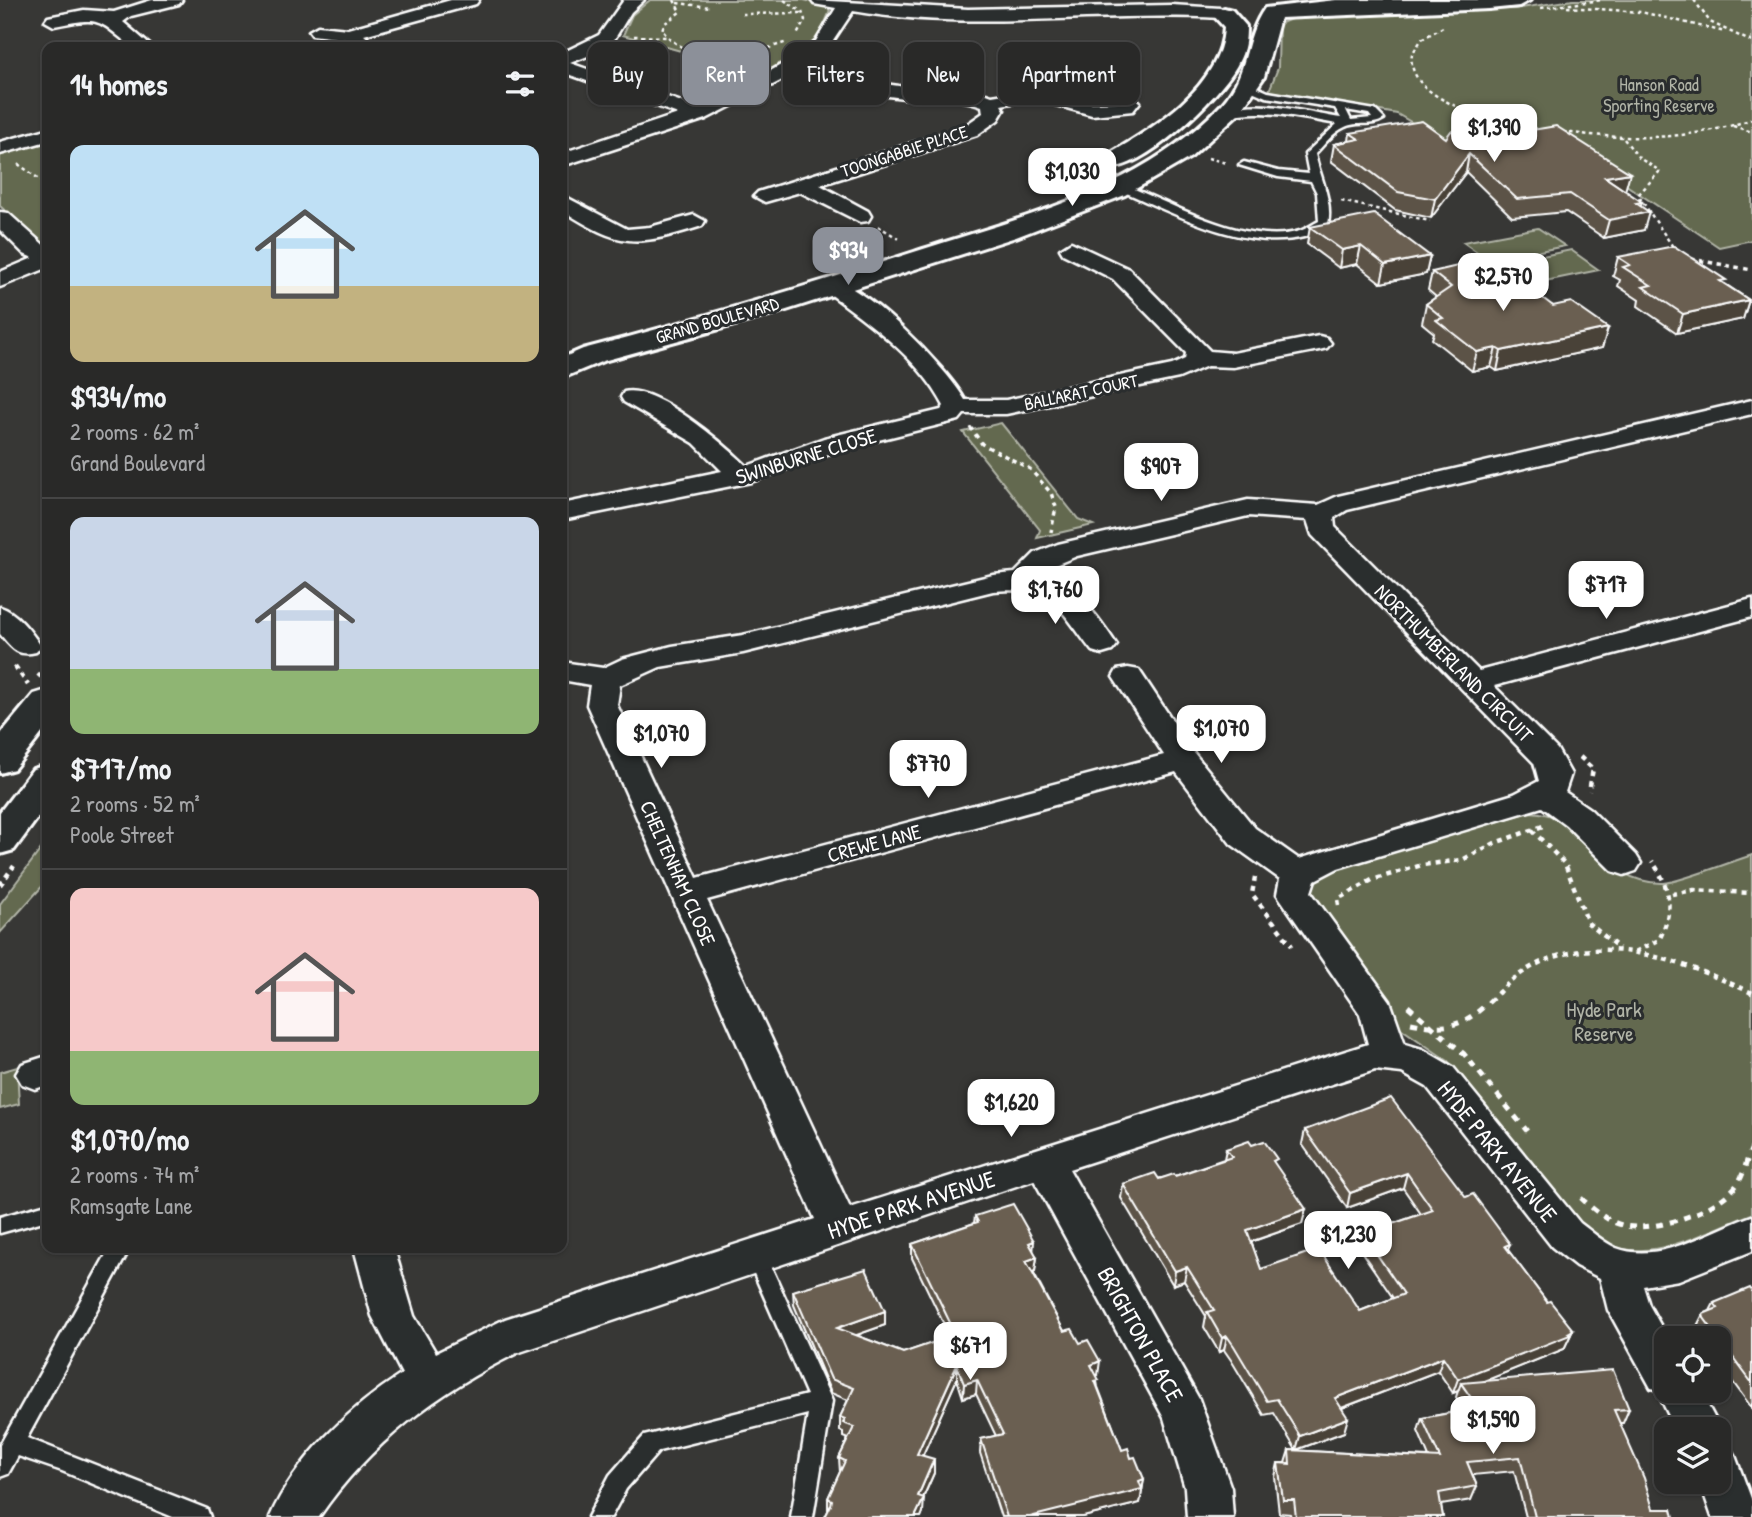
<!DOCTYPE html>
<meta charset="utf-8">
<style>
body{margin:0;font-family:"Patrick Hand",sans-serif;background:#353534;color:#f1f3f6;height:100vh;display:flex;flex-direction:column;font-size:26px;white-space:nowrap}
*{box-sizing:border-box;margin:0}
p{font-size:23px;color:#a5a6a8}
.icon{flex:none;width:38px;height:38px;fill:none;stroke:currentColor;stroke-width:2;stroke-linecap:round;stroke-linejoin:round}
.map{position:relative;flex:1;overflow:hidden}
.sheet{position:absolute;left:42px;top:42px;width:525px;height:1211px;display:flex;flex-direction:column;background:#292928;border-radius:14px;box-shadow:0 2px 5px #0004,0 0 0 2px #454545}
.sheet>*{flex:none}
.banner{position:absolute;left:588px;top:42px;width:665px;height:63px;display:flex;gap:14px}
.fabs{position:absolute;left:1654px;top:1326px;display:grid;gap:14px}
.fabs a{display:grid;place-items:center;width:77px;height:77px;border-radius:14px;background:#292928;box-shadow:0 2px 5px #0004,0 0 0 2px #454545;font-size:35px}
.price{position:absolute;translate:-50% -60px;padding:0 16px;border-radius:14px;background:#fff;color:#222;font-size:23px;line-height:46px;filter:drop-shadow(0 2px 4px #0008)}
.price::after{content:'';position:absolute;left:50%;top:42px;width:21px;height:16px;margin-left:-10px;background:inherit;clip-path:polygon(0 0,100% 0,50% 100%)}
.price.active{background:#8c9099;color:#fff}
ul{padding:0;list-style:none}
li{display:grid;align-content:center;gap:14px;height:371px;padding:0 28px}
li+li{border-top:2px solid #454545}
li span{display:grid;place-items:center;height:217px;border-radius:14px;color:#555}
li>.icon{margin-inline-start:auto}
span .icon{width:126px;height:126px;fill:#fffc;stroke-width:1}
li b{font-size:30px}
h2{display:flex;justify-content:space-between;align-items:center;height:84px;padding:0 28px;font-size:30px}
.tag{padding:0 24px;border-radius:14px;background:#292928;box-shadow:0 2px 5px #0004,0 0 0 2px #454545;font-size:24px;line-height:63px}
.tag.active{background:#8c9099;color:#fff}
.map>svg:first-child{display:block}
.green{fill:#63694f;stroke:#b1b4a7;stroke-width:2}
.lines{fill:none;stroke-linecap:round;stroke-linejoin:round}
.service-casing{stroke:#fff;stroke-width:5}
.minor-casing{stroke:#fff;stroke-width:5}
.tertiary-casing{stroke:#fff;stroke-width:6}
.path-far3{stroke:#fff;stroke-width:2.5;stroke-dasharray:3.5 3.5;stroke-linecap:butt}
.path-far2{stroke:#fff;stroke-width:3.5;stroke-dasharray:4.5 4.5;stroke-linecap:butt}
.path-far1{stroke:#fff;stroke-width:4.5;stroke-dasharray:5 5;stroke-linecap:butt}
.path{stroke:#fff;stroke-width:5;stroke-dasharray:7 7;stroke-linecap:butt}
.service{fill:#2a2d2e;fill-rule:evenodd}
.minor{fill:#2a2d2e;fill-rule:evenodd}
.tertiary{fill:#2a2d2e;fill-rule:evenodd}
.wall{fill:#5b5246;stroke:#fff;stroke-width:2}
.shaded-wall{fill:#4a4239;stroke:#fff;stroke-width:2}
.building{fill:#6a5f51;stroke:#fff;stroke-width:2}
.labels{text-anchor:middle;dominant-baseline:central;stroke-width:6;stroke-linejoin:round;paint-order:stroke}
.far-park-label{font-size:18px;fill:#b1b4a7;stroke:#2a2d2e}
.far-street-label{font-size:18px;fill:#fff;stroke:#2a2d2e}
.street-label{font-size:21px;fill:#fff;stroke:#2a2d2e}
.park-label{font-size:21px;fill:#b1b4a7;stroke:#2a2d2e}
.near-street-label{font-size:24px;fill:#fff;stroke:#2a2d2e}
</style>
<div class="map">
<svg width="1752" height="1517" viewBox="0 0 1752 1517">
<rect width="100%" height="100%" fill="#373735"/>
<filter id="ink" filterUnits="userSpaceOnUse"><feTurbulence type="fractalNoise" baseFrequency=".0143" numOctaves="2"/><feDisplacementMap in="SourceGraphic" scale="14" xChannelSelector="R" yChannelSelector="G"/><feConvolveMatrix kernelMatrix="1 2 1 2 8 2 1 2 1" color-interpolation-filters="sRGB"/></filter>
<g filter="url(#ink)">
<g class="green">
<path d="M650 0H804L826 6 830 11 819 37 811 47 764 74 623 35 632 15Z"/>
<path d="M1573 0H1752V240L1719 247 1614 177 1456 148 1397 114 1269 91 1278 68 1279 24 1308 12 1515 9Z"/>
<path d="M47 140V249L0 206V152Z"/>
<path d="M1538 228 1565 246 1490 261 1463 242Z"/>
<path d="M1571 250 1599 270 1521 286 1494 266Z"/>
<path d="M1001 423 1078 519 1093 525 1037 538 1040 530 963 432Z"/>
<path d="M1530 812C1592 814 1598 885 1664 883 1680 882 1733 861 1752 855V1214C1688 1238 1635 1276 1575 1225L1448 1061 1399 1027 1312 902 1311 888 1320 876 1334 869Z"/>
<path d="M47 841V881L0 933V904Z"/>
<path d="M17 1067 19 1104 0 1109V1072Z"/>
</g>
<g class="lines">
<defs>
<g id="service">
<path d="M1248 83 1268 92 1375 110 1384 119C1372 127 1357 121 1345 127 1333 132 1324 145 1315 154 1320 177 1333 201 1328 224 1320 229 1312 235 1304 237 1241 252 1173 212 1117 189V185H1125C1172 204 1248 247 1300 231 1306 229 1313 224 1319 221L1317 193 1311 181 1278 177 1239 165 1244 162 1278 171 1309 174 1305 154 1337 124C1300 118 1265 108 1227 116L1222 113C1250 95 1309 114 1341 118L1335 108 1266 97 1245 88V84ZM1346 110 1369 114 1372 118 1351 120Z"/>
<path d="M47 1204V1220L0 1233V1217Z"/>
<path d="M756 1246 763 1249 832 1401 813 1517H791L808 1414 659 1451 626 1489 611 1517H588L610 1475 644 1436 807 1395 746 1255 749 1249Z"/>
<path d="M107 1248H127V1254L27 1438 207 1509 210 1517H173L62 1471 18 1456 8 1474 0 1477V1445L107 1253Z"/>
</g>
<g id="minor">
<path d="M152 0H182L179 4 131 16 123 22 152 47H132C96 18 101 17 54 26L45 21 48 17 84 10 114 12Z"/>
<path d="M451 0H479L476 4 364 35 373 43 369 47H358L345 39 312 35 309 31 318 26 348 29Z"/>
<path d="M624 0H644L631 12 612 43 598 52 570 63 696 107 746 85 805 51 816 41 836 8 814 4 811 0 968 9 1171 5 1220 8 1229 13 1220 18C1100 11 970 32 853 11L825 53 807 66 863 81 899 86 967 87 992 96 1065 84H1107L1128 90 1140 102 1133 111 1092 115 1034 99 1001 105 1004 110 998 120 977 135 820 185 868 211 871 216 868 221 860 222 800 192 765 202 754 196 758 192 963 127 983 113 982 106C954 95 925 101 896 97 861 93 828 83 794 74L706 119 562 166V153L678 114 562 72V53L599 35ZM1087 94 1105 95 1119 102 1092 103 1060 96Z"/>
<path d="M47 129V141L0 154V142Z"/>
<path d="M562 195 627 229 650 227 694 215 705 221 702 226C635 247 621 248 562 210Z"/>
<path d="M0 212 8 213 47 248V268L0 287V272L33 258 24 254 0 230Z"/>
<path d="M1071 242 1129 269 1210 351 1233 353 1319 336 1327 338 1331 343 1327 348 1319 350 1233 367 1207 366 1179 378 1006 414H964L959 420 842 449 751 482 562 520V504L722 471 694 443 624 402 621 397 624 392C655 384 725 445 747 466L824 438 941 410 944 406C919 358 869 323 826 291L823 286 826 281C857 274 950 371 965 400H1006L1172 365 1185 359 1186 353 1113 279 1063 254 1060 249Z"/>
<path d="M1752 400V414L1347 510 1334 518 1335 527 1479 671 1752 599V617L1494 686 1557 749 1571 774 1565 792 1590 809 1636 855 1641 863 1636 871 1624 875 1612 871 1566 825 1542 807 1338 868 1315 880 1311 892 1390 1001 1405 1044 1422 1049 1453 1067 1580 1223C1592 1232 1603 1242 1616 1248 1660 1265 1712 1230 1752 1216V1251L1679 1280 1643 1286 1649 1305 1668 1339 1666 1391H1700L1721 1430 1718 1435V1430H1676L1656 1389 1651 1388 1608 1310 1600 1278 1576 1266 1552 1247 1427 1087 1402 1073 1375 1070 1069 1169 1199 1399 1231 1488 1233 1517H1187L1185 1488 1164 1418 1034 1180 517 1353C438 1392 370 1443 319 1517H270C295 1460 350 1407 402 1374L372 1316 354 1248H394L414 1316 436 1353 505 1319 815 1219 587 705 590 685 562 680V662L603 668 622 659 672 646 743 635 993 575 1015 573 1035 553 1058 544 1248 500 1318 505 1338 496ZM1248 516 1307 520 1312 535 1534 763 1539 781 1514 794 1299 859 1255 828 1194 753 1139 670 1128 668 1117 670 1113 677 1164 755 697 878 617 705 620 685 660 667 743 653 993 591C1055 586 1057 606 1092 651L1102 654 1112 651 1117 645C1098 617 1077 585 1044 576L1055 565 1077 556ZM1176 772 1231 844 1280 879 1277 894 1360 1014 1368 1044 850 1208 707 900Z"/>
<path d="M0 607C17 612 31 632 41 646L36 652C17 657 12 648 0 634Z"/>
<path d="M47 1056V1085L35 1089 22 1084 16 1074 22 1064Z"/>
<path d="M1718 1447 1734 1453 1752 1501V1517H1712L1700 1482H1718Z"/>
</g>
<g id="tertiary">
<path d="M1336 0H1530L1519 6 1489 9 1280 18 1264 77 1240 112 1191 157 1125 195 1016 237 774 314 603 361 562 378V358L583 349C694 320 805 287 914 252 1022 217 1142 190 1222 104 1250 73 1243 39 1265 8Z"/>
<path d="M1224 8 1232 10 1246 26C1246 40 1245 50 1238 63 1223 94 1139 176 1104 167L1100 162 1104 157C1151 130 1222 87 1224 27L1213 15Z"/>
<path d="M47 690V727L14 769 0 773V735L34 694Z"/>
<path d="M47 765V805L14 850 0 854V812L33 769Z"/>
</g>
</defs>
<use href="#service" class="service-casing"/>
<use href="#minor" class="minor-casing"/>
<use href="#tertiary" class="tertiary-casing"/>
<g class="path-far3">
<path d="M674 0 680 12 664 24 662 30C691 68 748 56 787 42"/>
<path d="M784 0 802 12 805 20 797 35"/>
<path d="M1694 0 1710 22 1752 42"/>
<path d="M677 3 710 7"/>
<path d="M1567 7 1641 12 1725 32"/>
<path d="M1541 8 1602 0"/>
<path d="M742 14 804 13"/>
<path d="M1443 27 1422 39 1412 54C1404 105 1509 123 1544 130"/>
<path d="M634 36 666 37"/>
<path d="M1733 126 1752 132"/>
<path d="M1563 132C1628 140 1689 141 1752 119"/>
<path d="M1624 139 1639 158 1660 171 1638 195 1675 250"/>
<path d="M1208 158 1226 163"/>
<path d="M18 164 42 181 47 189"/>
<path d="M47 195 42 201 47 209"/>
<path d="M1341 201 1430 221"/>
<path d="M878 226 901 240"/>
</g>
<g class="path-far2">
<path d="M1691 259 1752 270"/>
<path d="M970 427 982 444 1030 469 1051 493 1056 507 1051 532"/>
</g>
<g class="path-far1">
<path d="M15 666 28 685"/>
<path d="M38 677 47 668"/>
<path d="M1580 757 1593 769 1589 791"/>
<path d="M1532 830 1565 864 1588 923 1619 948"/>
<path d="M1255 877 1252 894 1292 946"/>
<path d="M0 885 14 866"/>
<path d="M1672 894 1694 890 1752 893"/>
<path d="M1339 905 1338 899 1372 880 1422 865 1462 860 1495 843 1543 826"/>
<path d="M1635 952 1659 940C1674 910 1671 888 1652 861"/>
<path d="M1497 994C1570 918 1670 955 1752 993"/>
</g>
<g class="path">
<path d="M1750 992 1752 993"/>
<path d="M1408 1006 1464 1054 1527 1131"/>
<path d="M1411 1023C1454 1032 1468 1023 1499 992"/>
<path d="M1581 1198C1594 1210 1609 1223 1626 1226 1657 1232 1720 1210 1738 1183 1745 1173 1746 1159 1752 1148"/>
</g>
<use href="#service" class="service"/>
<use href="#minor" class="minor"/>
<use href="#tertiary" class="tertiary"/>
</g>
<g class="wall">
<path d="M1350 133 1446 138 1471 135 1508 134 1625 190 1641 206 1644 230 1604 238 1566 212 1512 217 1466 172 1431 218 1395 210 1331 161 1334 144 1349 141Z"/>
<path d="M1310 227 1430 256 1426 274 1381 283 1357 264 1339 268 1307 244Z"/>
<path d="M1618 257 1725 284 1749 300 1743 319 1677 333 1638 306 1639 300 1618 286 1620 280 1613 276Z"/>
<path d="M1432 272 1520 288 1553 306 1608 328 1602 348 1497 371 1491 367 1472 371 1432 339 1434 333 1422 323 1426 304 1436 297 1428 290Z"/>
<path d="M1305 1130 1466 1197 1510 1244 1508 1250 1547 1302 1573 1330 1564 1349 1484 1381 1629 1409 1623 1423H1619L1653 1509 1674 1517H1526L1514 1471 1472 1475 1477 1486 1471 1500 1441 1505 1443 1517H1291L1290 1514 1279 1513 1275 1477 1278 1463H1285L1289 1450 1429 1457 1418 1431 1422 1418 1465 1410 1456 1397 1458 1391 1453 1393 1438 1371 1342 1408 1344 1432 1296 1450 1274 1413 1264 1415 1231 1360 1224 1350 1219 1352 1204 1327 1206 1316 1184 1281 1173 1285 1121 1198 1123 1184 1175 1176 1224 1159 1226 1149 1252 1145 1275 1165 1302 1224 1251 1242 1261 1269 1360 1311 1393 1298 1359 1248 1363 1234 1421 1214 1403 1188 1347 1208 1302 1144Z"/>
<path d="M975 1216 1033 1251 1037 1257 1035 1271 1033 1272 1064 1331 1098 1375 1096 1376 1098 1387 1122 1450 1131 1458 1144 1479 1140 1503 1083 1517H1001L980 1453 981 1439 996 1436 976 1394 963 1398 957 1379 922 1456 934 1473 923 1498V1512L921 1517H825L828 1511V1498L840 1472 839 1458 848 1439 843 1437V1432L840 1431V1417L848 1400 831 1393 794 1305 793 1291 885 1311V1325L856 1335 903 1353 950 1337 912 1258V1244L974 1223Z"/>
<path d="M1752 1291V1408L1718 1362V1339H1701L1697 1333 1696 1328 1703 1314 1710 1311 1714 1303Z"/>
</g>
<g class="shaded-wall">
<path d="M1469 154 1466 172 1431 218 1435 199Z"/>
<path d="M1630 173 1625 191 1605 177Z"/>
<path d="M1642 202 1639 214 1649 212 1644 230 1604 238 1609 220 1636 203Z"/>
<path d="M1361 246 1357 264 1339 268 1342 250Z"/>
<path d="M1430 256 1426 274 1381 283 1385 265Z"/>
<path d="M1749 300 1743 319 1677 333 1683 314Z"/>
<path d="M1608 328 1602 348 1497 371 1501 351Z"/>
<path d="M1496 348 1491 367 1472 371 1477 352Z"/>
<path d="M1407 1173 1403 1188 1347 1208 1350 1193Z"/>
<path d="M1306 1209 1302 1224 1244 1244 1247 1230Z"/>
<path d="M1034 1241 1033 1255 1029 1243Z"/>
<path d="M1037 1257 1035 1271 1025 1275 1026 1261Z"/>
<path d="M1187 1267 1184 1281 1173 1285 1175 1271Z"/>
<path d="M885 1311V1325L837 1342V1328Z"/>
<path d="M1573 1330 1564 1349 1465 1389 1461 1383 1458 1391 1453 1393 1458 1379Z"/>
<path d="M1227 1336 1224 1350 1219 1352 1222 1338Z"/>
<path d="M1443 1357 1438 1371 1331 1412 1335 1398Z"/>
<path d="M1100 1361 1098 1375 1089 1379 1091 1365Z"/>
<path d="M957 1365V1379L917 1468V1454Z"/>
<path d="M977 1380 976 1394 963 1398 964 1384Z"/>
<path d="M1348 1418 1344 1432 1296 1450 1300 1436Z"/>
<path d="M934 1459V1473L918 1509V1496Z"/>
<path d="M1144 1479 1140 1503 1083 1517H1030Z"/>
<path d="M924 1498 923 1512 921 1517H915Z"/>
</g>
<g class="building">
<path d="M1422 121 1446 138 1451 131 1471 135 1501 129 1508 134 1556 126 1630 173 1605 177 1642 202 1636 203 1649 212 1609 220 1570 194 1517 199 1469 154 1435 199 1398 192 1334 144 1359 139 1350 133Z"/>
<path d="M1374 214 1430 256 1385 265 1361 246 1342 250 1310 227Z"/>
<path d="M1674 246 1726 280 1720 281 1749 300 1683 314 1643 287 1651 285 1623 267 1630 265 1618 257Z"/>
<path d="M1466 264 1490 283 1508 279 1520 288 1527 286 1553 306 1571 302 1608 328 1501 351 1496 348 1477 352 1436 320 1443 318 1426 304 1451 287 1432 272Z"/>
<path d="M1391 1098 1466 1197 1473 1194 1510 1244 1505 1246 1547 1302 1550 1301 1573 1330 1568 1333 1570 1335 1458 1379 1443 1357 1335 1398 1348 1418 1300 1436 1277 1399 1267 1401 1234 1346 1227 1336 1222 1338 1207 1312 1214 1310 1187 1267 1175 1271 1123 1184 1155 1173 1159 1179 1174 1174 1175 1176 1232 1157 1226 1149 1249 1141 1252 1145 1264 1141 1277 1159 1273 1161 1306 1209 1247 1230 1261 1269 1319 1249 1360 1311 1404 1294 1363 1234 1433 1210 1407 1173 1350 1193 1305 1130Z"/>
<path d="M1013 1204 1034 1241 1029 1243 1037 1257 1026 1261 1064 1331 1072 1329 1080 1343 1088 1340 1100 1361 1091 1365 1099 1380 1095 1381 1122 1450 1128 1448 1131 1458 1135 1457 1144 1479 1139 1481 1142 1489 1030 1517H1007L981 1439 1003 1434 977 1380 964 1384 957 1365 917 1454 934 1459 918 1496 924 1498 915 1517H825L831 1505 832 1500 828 1498 845 1461 839 1458 854 1427 843 1423 845 1419 840 1417 854 1388 831 1379 793 1291 866 1269 885 1311 837 1328 903 1353 956 1335 912 1244 978 1222 975 1216Z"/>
<path d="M1750 1288 1752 1291V1383L1704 1318 1703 1314 1718 1308 1714 1303Z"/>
<path d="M1613 1370 1629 1409 1614 1410 1644 1478 1653 1509H1672L1674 1517H1535L1520 1457 1467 1462 1477 1486 1439 1493 1443 1517H1296L1294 1500H1283L1278 1463 1290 1464 1289 1450 1440 1458 1422 1418 1478 1408 1461 1383Z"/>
</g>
</g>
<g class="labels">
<g class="far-park-label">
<text x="1659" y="84">Hanson Road<tspan x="1659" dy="21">Sporting Reserve</tspan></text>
</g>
<g class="far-street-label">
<text transform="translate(904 151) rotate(-18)">TOONGABBIE PLACE</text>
<text transform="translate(717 320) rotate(-16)">GRAND BOULEVARD</text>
<text transform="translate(1081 392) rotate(-12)">BALLARAT COURT</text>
</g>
<g class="street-label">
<text transform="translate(806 456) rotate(-17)">SWINBURNE CLOSE</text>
<text transform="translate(1454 663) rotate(45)">NORTHUMBERLAND CIRCUIT</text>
<text transform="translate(874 843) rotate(-15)">CREWE LANE</text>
<text transform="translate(678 873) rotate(66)">CHELTENHAM CLOSE</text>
</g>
<g class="park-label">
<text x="1604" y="1009">Hyde Park<tspan x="1604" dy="24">Reserve</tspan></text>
</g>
<g class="near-street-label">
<text transform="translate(1498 1151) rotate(51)">HYDE PARK AVENUE</text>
<text transform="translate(911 1204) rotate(-18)">HYDE PARK AVENUE</text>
<text transform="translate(1141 1334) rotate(61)">BRIGHTON PLACE</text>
</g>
</g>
</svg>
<div class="fabs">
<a><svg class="icon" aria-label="locate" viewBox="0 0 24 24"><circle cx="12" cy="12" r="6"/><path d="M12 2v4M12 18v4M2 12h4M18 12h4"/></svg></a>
<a><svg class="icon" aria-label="layers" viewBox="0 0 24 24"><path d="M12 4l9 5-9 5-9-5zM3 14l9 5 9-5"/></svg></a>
</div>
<b class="price" style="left:1494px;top:164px">$1,390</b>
<b class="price" style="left:1072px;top:208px">$1,030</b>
<b class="price active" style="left:848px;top:287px">$934</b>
<b class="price" style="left:1503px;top:313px">$2,570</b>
<b class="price" style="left:1161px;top:503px">$907</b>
<b class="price" style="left:1606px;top:621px">$717</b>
<b class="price" style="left:1055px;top:626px">$1,760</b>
<b class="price" style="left:1221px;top:765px">$1,070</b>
<b class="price" style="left:661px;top:770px">$1,070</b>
<b class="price" style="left:928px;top:800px">$770</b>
<b class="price" style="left:1011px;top:1139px">$1,620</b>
<b class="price" style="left:1348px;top:1271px">$1,230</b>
<b class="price" style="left:970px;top:1382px">$671</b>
<b class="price" style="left:1493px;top:1456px">$1,590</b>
<div class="banner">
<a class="tag">Buy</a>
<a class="tag active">Rent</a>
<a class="tag">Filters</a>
<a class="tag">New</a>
<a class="tag">Apartment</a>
</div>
<section class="sheet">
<h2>14 homes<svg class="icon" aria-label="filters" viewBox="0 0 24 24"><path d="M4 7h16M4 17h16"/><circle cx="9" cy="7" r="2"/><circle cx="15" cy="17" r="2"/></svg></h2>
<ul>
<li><span style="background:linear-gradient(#bfe0f5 65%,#c2b280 0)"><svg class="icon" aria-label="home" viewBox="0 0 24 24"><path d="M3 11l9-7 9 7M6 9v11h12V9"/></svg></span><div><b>$934/mo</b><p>2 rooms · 62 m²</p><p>Grand Boulevard</p></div></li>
<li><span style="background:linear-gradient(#c9d6e8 70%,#8fb573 0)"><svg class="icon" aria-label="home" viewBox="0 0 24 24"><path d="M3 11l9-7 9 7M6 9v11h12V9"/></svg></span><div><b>$717/mo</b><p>2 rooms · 52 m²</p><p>Poole Street</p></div></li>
<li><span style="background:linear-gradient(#f6c9c9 75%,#8fb573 0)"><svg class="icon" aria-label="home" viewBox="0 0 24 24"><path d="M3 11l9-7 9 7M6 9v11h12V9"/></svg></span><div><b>$1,070/mo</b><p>2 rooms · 74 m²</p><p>Ramsgate Lane</p></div></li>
</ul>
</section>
</div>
